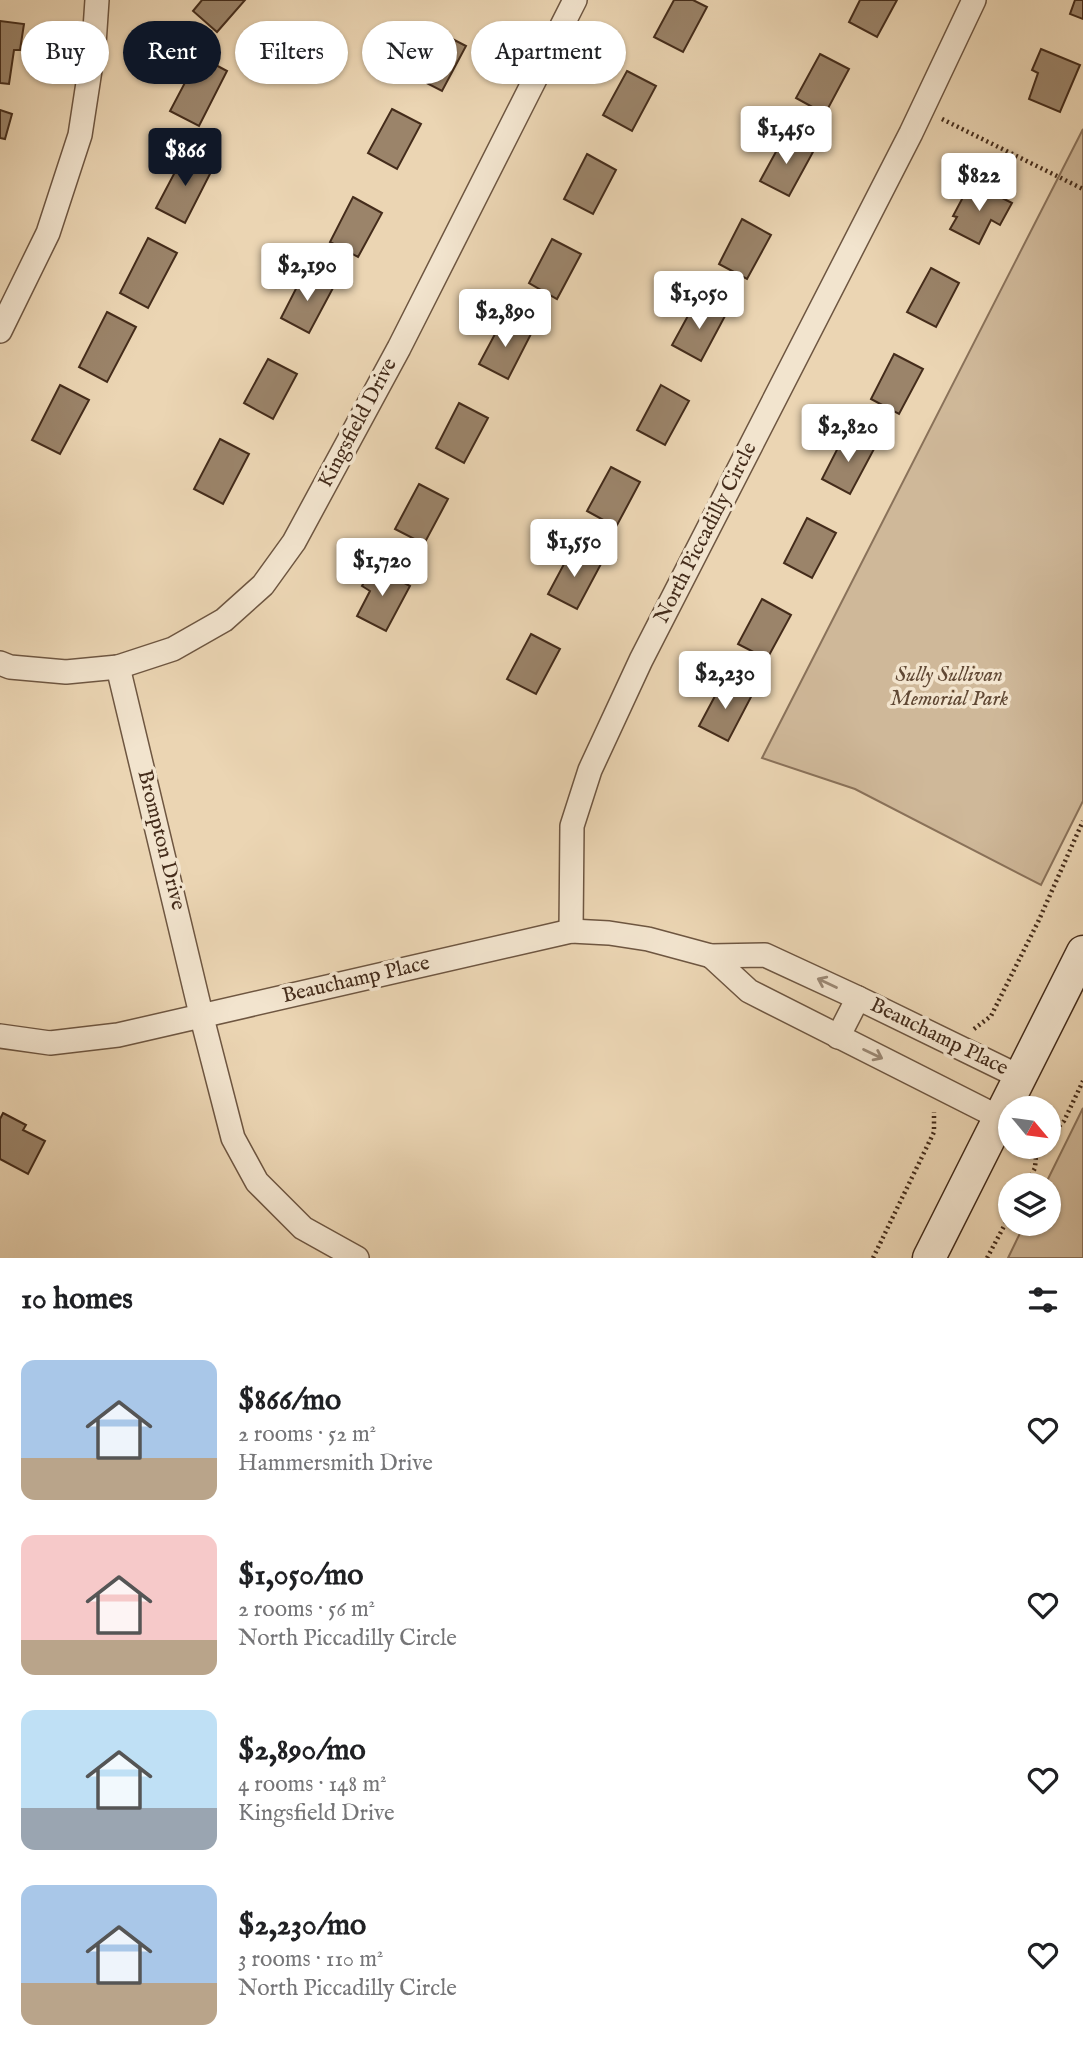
<!DOCTYPE html>
<meta charset="utf-8">
<style>
body{margin:0;font-family:"IM FELL English",serif;background:#f2f2f2;color:#202124;height:100vh;display:flex;flex-direction:column;font-size:26px;white-space:nowrap}
*{box-sizing:border-box;margin:0}
p{font-size:23px;color:#757577}
.icon{flex:none;width:38px;height:38px;fill:none;stroke:currentColor;stroke-width:2;stroke-linecap:round;stroke-linejoin:round}
.map{position:relative;height:1258px;overflow:hidden}
.drawer{display:flex;flex-direction:column;background:#fff;flex:1}
.drawer>*{flex:none}
.guide{position:absolute;left:21px;top:21px;width:700px;height:63px;display:flex;gap:14px}
.needle{width:46px;rotate:119deg}
.fabs{position:absolute;left:998px;top:1096px;display:grid;gap:14px}
.fabs a{display:grid;place-items:center;width:63px;height:63px;border-radius:50%;background:#fff;box-shadow:0 2px 5px #0004;font-size:35px}
.price{position:absolute;translate:-50% -60px;padding:0 16px;border-radius:7px;background:#fff;color:#222;font-size:23px;line-height:46px;filter:drop-shadow(0 2px 4px #0008)}
.price::after{content:'';position:absolute;left:50%;top:42px;width:21px;height:16px;margin-left:-10px;background:inherit;clip-path:polygon(0 0,100% 0,50% 100%)}
.price.active{background:#111827;color:#fff}
ul{padding:0;list-style:none}
li{display:flex;align-items:center;gap:21px;height:175px;padding:0 21px}
li span{display:grid;place-items:center;flex:none;width:196px;height:140px;border-radius:14px;color:#555}
li>.icon{margin-inline-start:auto}
span .icon{width:84px;height:84px;fill:#fffc;stroke-width:1}
li b{font-size:30px}
h2{display:flex;justify-content:space-between;align-items:center;height:84px;padding:0 21px;font-size:30px}
.tag{padding:0 24px;border-radius:32px;background:#fff;box-shadow:0 2px 5px #0004;font-size:24px;line-height:63px}
.tag.active{background:#111827;color:#fff}
.map>svg:first-child{display:block}
.green{fill:#cfb899;stroke:#8a725a;stroke-width:2}
.building{fill:#9b846a;stroke:#442c1b;stroke-width:2}
.lines{fill:none;stroke-linecap:round;stroke-linejoin:round}
.street-casing{stroke:#6e5641;stroke-width:26}
.secondary-casing{stroke:#442c1b;stroke-width:35}
.path{stroke:#442c1b;stroke-width:4.5;stroke-dasharray:2 3.5;stroke-linecap:butt}
.street{stroke:#f2e4ce;stroke-width:23}
.secondary{stroke:#f2e4ce;stroke-width:32}
.oneway{stroke:#9b8874}
.labels{text-anchor:middle;dominant-baseline:central;stroke-width:7;stroke-linejoin:round;paint-order:stroke}
.street-label{font-size:21px;fill:#442c1b;stroke:#f2e4ce}
.park-label{font-size:21px;font-style:italic;fill:#604834;stroke:#f2e4ce}
</style>
<div class="map">
<svg width="1083" height="1258" viewBox="0 0 1083 1258">
<rect width="100%" height="100%" fill="#ebd5b3"/>
<filter id="stains"><feTurbulence type="fractalNoise" baseFrequency=".00286" numOctaves="4"/><feColorMatrix values="0 0 0 0 .2 0 0 0 0 .09 0 0 0 0 .02 0 0 0 .5 -.17"/></filter>
<radialGradient id="worn" r=".72"><stop offset=".6" stop-color="#630" stop-opacity="0"/><stop offset="1" stop-color="#630" stop-opacity=".3"/></radialGradient>
<g class="green">
<path d="M1083 129V801L1041 885 855 789 762 758Z"/>
<path d="M1083 1108V1258H1008L1025 1223H1048V1185H1045Z"/>
</g>
<g class="building">
<path d="M202 0H245L217 32 193 11Z"/>
<path d="M674 0H693L707 7 683 52 654 37Z"/>
<path d="M860 0H897L877 37 849 22Z"/>
<path d="M1075 0H1083V19L1070 14Z"/>
<path d="M0 21 24 24 20 50H14L9 84 0 83Z"/>
<path d="M437 31 466 46 442 91 413 76Z"/>
<path d="M1041 49 1080 65 1060 112 1029 99 1038 73 1032 70Z"/>
<path d="M820 54 849 69 825 114 796 98Z"/>
<path d="M199 56 227 71 199 126 170 111Z"/>
<path d="M627 71 656 86 632 131 603 115Z"/>
<path d="M392 109 421 124 397 169 368 153Z"/>
<path d="M0 110 12 114 5 139 0 138Z"/>
<path d="M784 137 813 152 789 196 760 181Z"/>
<path d="M185 153 213 168 185 223 156 208Z"/>
<path d="M587 154 616 170 593 214 564 199Z"/>
<path d="M971 182 1012 203 1000 225 991 220 979 244 950 229 957 217 953 216Z"/>
<path d="M353 197 382 213 358 257 330 242Z"/>
<path d="M742 219 771 235 747 279 719 264Z"/>
<path d="M148 238 177 253 148 308 120 293Z"/>
<path d="M552 239 581 254 557 299 529 283Z"/>
<path d="M931 268 959 283 936 327 907 312Z"/>
<path d="M304 273 333 288 309 333 281 318Z"/>
<path d="M696 301 725 316 701 361 672 345Z"/>
<path d="M107 312 136 327 107 382 79 367Z"/>
<path d="M503 319 531 334 508 379 479 364Z"/>
<path d="M894 354 923 369 899 414 871 399Z"/>
<path d="M268 359 297 374 273 419 244 403Z"/>
<path d="M60 385 89 400 60 454 32 440Z"/>
<path d="M661 385 689 401 665 445 637 430Z"/>
<path d="M459 403 488 418 464 463 436 448Z"/>
<path d="M845 434 874 449 850 494 822 479Z"/>
<path d="M220 439 249 454 223 504 194 489Z"/>
<path d="M611 467 640 482 616 527 587 511Z"/>
<path d="M419 484 448 499 424 544 395 529Z"/>
<path d="M807 518 836 533 812 578 784 563Z"/>
<path d="M572 549 601 564 577 609 548 594Z"/>
<path d="M373 566 410 586 386 631 357 616 370 591 362 586Z"/>
<path d="M762 599 791 615 767 659 738 644Z"/>
<path d="M531 634 560 649 536 694 507 679Z"/>
<path d="M723 681 751 697 728 741 699 726Z"/>
<path d="M3 1113 26 1125 23 1130 45 1141 28 1174 0 1159V1119Z"/>
</g>
<g class="lines">
<defs>
<g id="street">
<path d="M0 331 48 233 80 135 94 44 97 0"/>
<path d="M0 663 10 667 66 672 118 667 173 649 224 620 263 585 294 542 399 348 575 0"/>
<path d="M118 667 201 1014 233 1138 257 1182 303 1228 357 1258"/>
<path d="M571 931 572 826 590 770 641 660 911 133 974 0"/>
<path d="M711 956 749 991 1000 1118"/>
<path d="M0 1036 50 1043 118 1035 571 931 609 933 648 939 711 956 765 955 858 998 1020 1077"/>
<path d="M838 1037 858 998"/>
</g>
<path id="secondary" d="M929 1258 1083 952"/>
</defs>
<use href="#street" class="street-casing"/>
<use href="#secondary" class="secondary-casing"/>
<g class="path">
<path d="M942 119 1083 189"/>
<path d="M974 1029 991 1016 1038 922 1083 821"/>
<path d="M1048 1138 1064 1121 1083 1081"/>
<path d="M1026 1185 1035 1168 1036 1155 1042 1146"/>
<path d="M873 1258 934 1132V1112"/>
<path d="M987 1258 1010 1215"/>
</g>
<use href="#street" class="street"/>
<use href="#secondary" class="secondary"/>
</g>
<defs><path id="oneway-shaft" d="M-6 0H5M1.5-3L5.5 0L1.5 3" fill="none" stroke-width="1.6" stroke-linecap="round" stroke-linejoin="round" transform="scale(1.75)"/></defs>
<g class="oneway">
<use href="#oneway-shaft" transform="translate(827 983) rotate(-155)"/>
<use href="#oneway-shaft" transform="translate(873 1054) rotate(26)"/>
</g>
<g class="labels">
<g class="street-label">
<text transform="translate(358 423) rotate(-62)">Kingsfield Drive</text>
<text transform="translate(706 533) rotate(-63)">North Piccadilly Circle</text>
<text transform="translate(161 840) rotate(76)">Brompton Drive</text>
<text transform="translate(356 980) rotate(-13)">Beauchamp Place</text>
<text transform="translate(939 1037) rotate(26)">Beauchamp Place</text>
</g>
<g class="park-label">
<text x="949" y="675">Sully Sullivan<tspan x="949" dy="24">Memorial Park</tspan></text>
</g>
</g>
<rect width="100%" height="100%" filter="url(#stains)"/>
<rect width="100%" height="100%" fill="url(#worn)"/>
</svg>
<div class="fabs">
<a><svg class="needle" viewBox="-14 -14 28 28"><path d="M0-13l5 13h-10z" fill="#e53935"/><path d="M0 13l5-13h-10z" fill="#757577"/></svg></a>
<a><svg class="icon" aria-label="layers" viewBox="0 0 24 24"><path d="M12 4l9 5-9 5-9-5zM3 14l9 5 9-5"/></svg></a>
</div>
<b class="price" style="left:786px;top:166px">$1,450</b>
<b class="price active" style="left:185px;top:188px">$866</b>
<b class="price" style="left:979px;top:213px">$822</b>
<b class="price" style="left:307px;top:303px">$2,190</b>
<b class="price" style="left:699px;top:331px">$1,050</b>
<b class="price" style="left:505px;top:349px">$2,890</b>
<b class="price" style="left:848px;top:464px">$2,820</b>
<b class="price" style="left:574px;top:579px">$1,550</b>
<b class="price" style="left:382px;top:598px">$1,720</b>
<b class="price" style="left:725px;top:711px">$2,230</b>
<div class="guide">
<a class="tag">Buy</a>
<a class="tag active">Rent</a>
<a class="tag">Filters</a>
<a class="tag">New</a>
<a class="tag">Apartment</a>
</div>
</div>
<section class="drawer">
<h2>10 homes<svg class="icon" aria-label="filters" viewBox="0 0 24 24"><path d="M4 7h16M4 17h16"/><circle cx="9" cy="7" r="2"/><circle cx="15" cy="17" r="2"/></svg></h2>
<ul>
<li><span style="background:linear-gradient(#a9c7e8 70%,#b9a48a 0)"><svg class="icon" aria-label="home" viewBox="0 0 24 24"><path d="M3 11l9-7 9 7M6 9v11h12V9"/></svg></span><div><b>$866/mo</b><p>2 rooms · 52 m²</p><p>Hammersmith Drive</p></div><svg class="icon" aria-label="heart" viewBox="0 0 24 24"><path d="M12 20l-8-8c-3-5 5-10 8-4 3-6 11-1 8 4z"/></svg></li>
<li><span style="background:linear-gradient(#f6c9c9 75%,#b9a48a 0)"><svg class="icon" aria-label="home" viewBox="0 0 24 24"><path d="M3 11l9-7 9 7M6 9v11h12V9"/></svg></span><div><b>$1,050/mo</b><p>2 rooms · 56 m²</p><p>North Piccadilly Circle</p></div><svg class="icon" aria-label="heart" viewBox="0 0 24 24"><path d="M12 20l-8-8c-3-5 5-10 8-4 3-6 11-1 8 4z"/></svg></li>
<li><span style="background:linear-gradient(#bfe0f5 70%,#9aa5b1 0)"><svg class="icon" aria-label="home" viewBox="0 0 24 24"><path d="M3 11l9-7 9 7M6 9v11h12V9"/></svg></span><div><b>$2,890/mo</b><p>4 rooms · 148 m²</p><p>Kingsfield Drive</p></div><svg class="icon" aria-label="heart" viewBox="0 0 24 24"><path d="M12 20l-8-8c-3-5 5-10 8-4 3-6 11-1 8 4z"/></svg></li>
<li><span style="background:linear-gradient(#a9c7e8 70%,#b9a48a 0)"><svg class="icon" aria-label="home" viewBox="0 0 24 24"><path d="M3 11l9-7 9 7M6 9v11h12V9"/></svg></span><div><b>$2,230/mo</b><p>3 rooms · 110 m²</p><p>North Piccadilly Circle</p></div><svg class="icon" aria-label="heart" viewBox="0 0 24 24"><path d="M12 20l-8-8c-3-5 5-10 8-4 3-6 11-1 8 4z"/></svg></li>
</ul>
</section>
